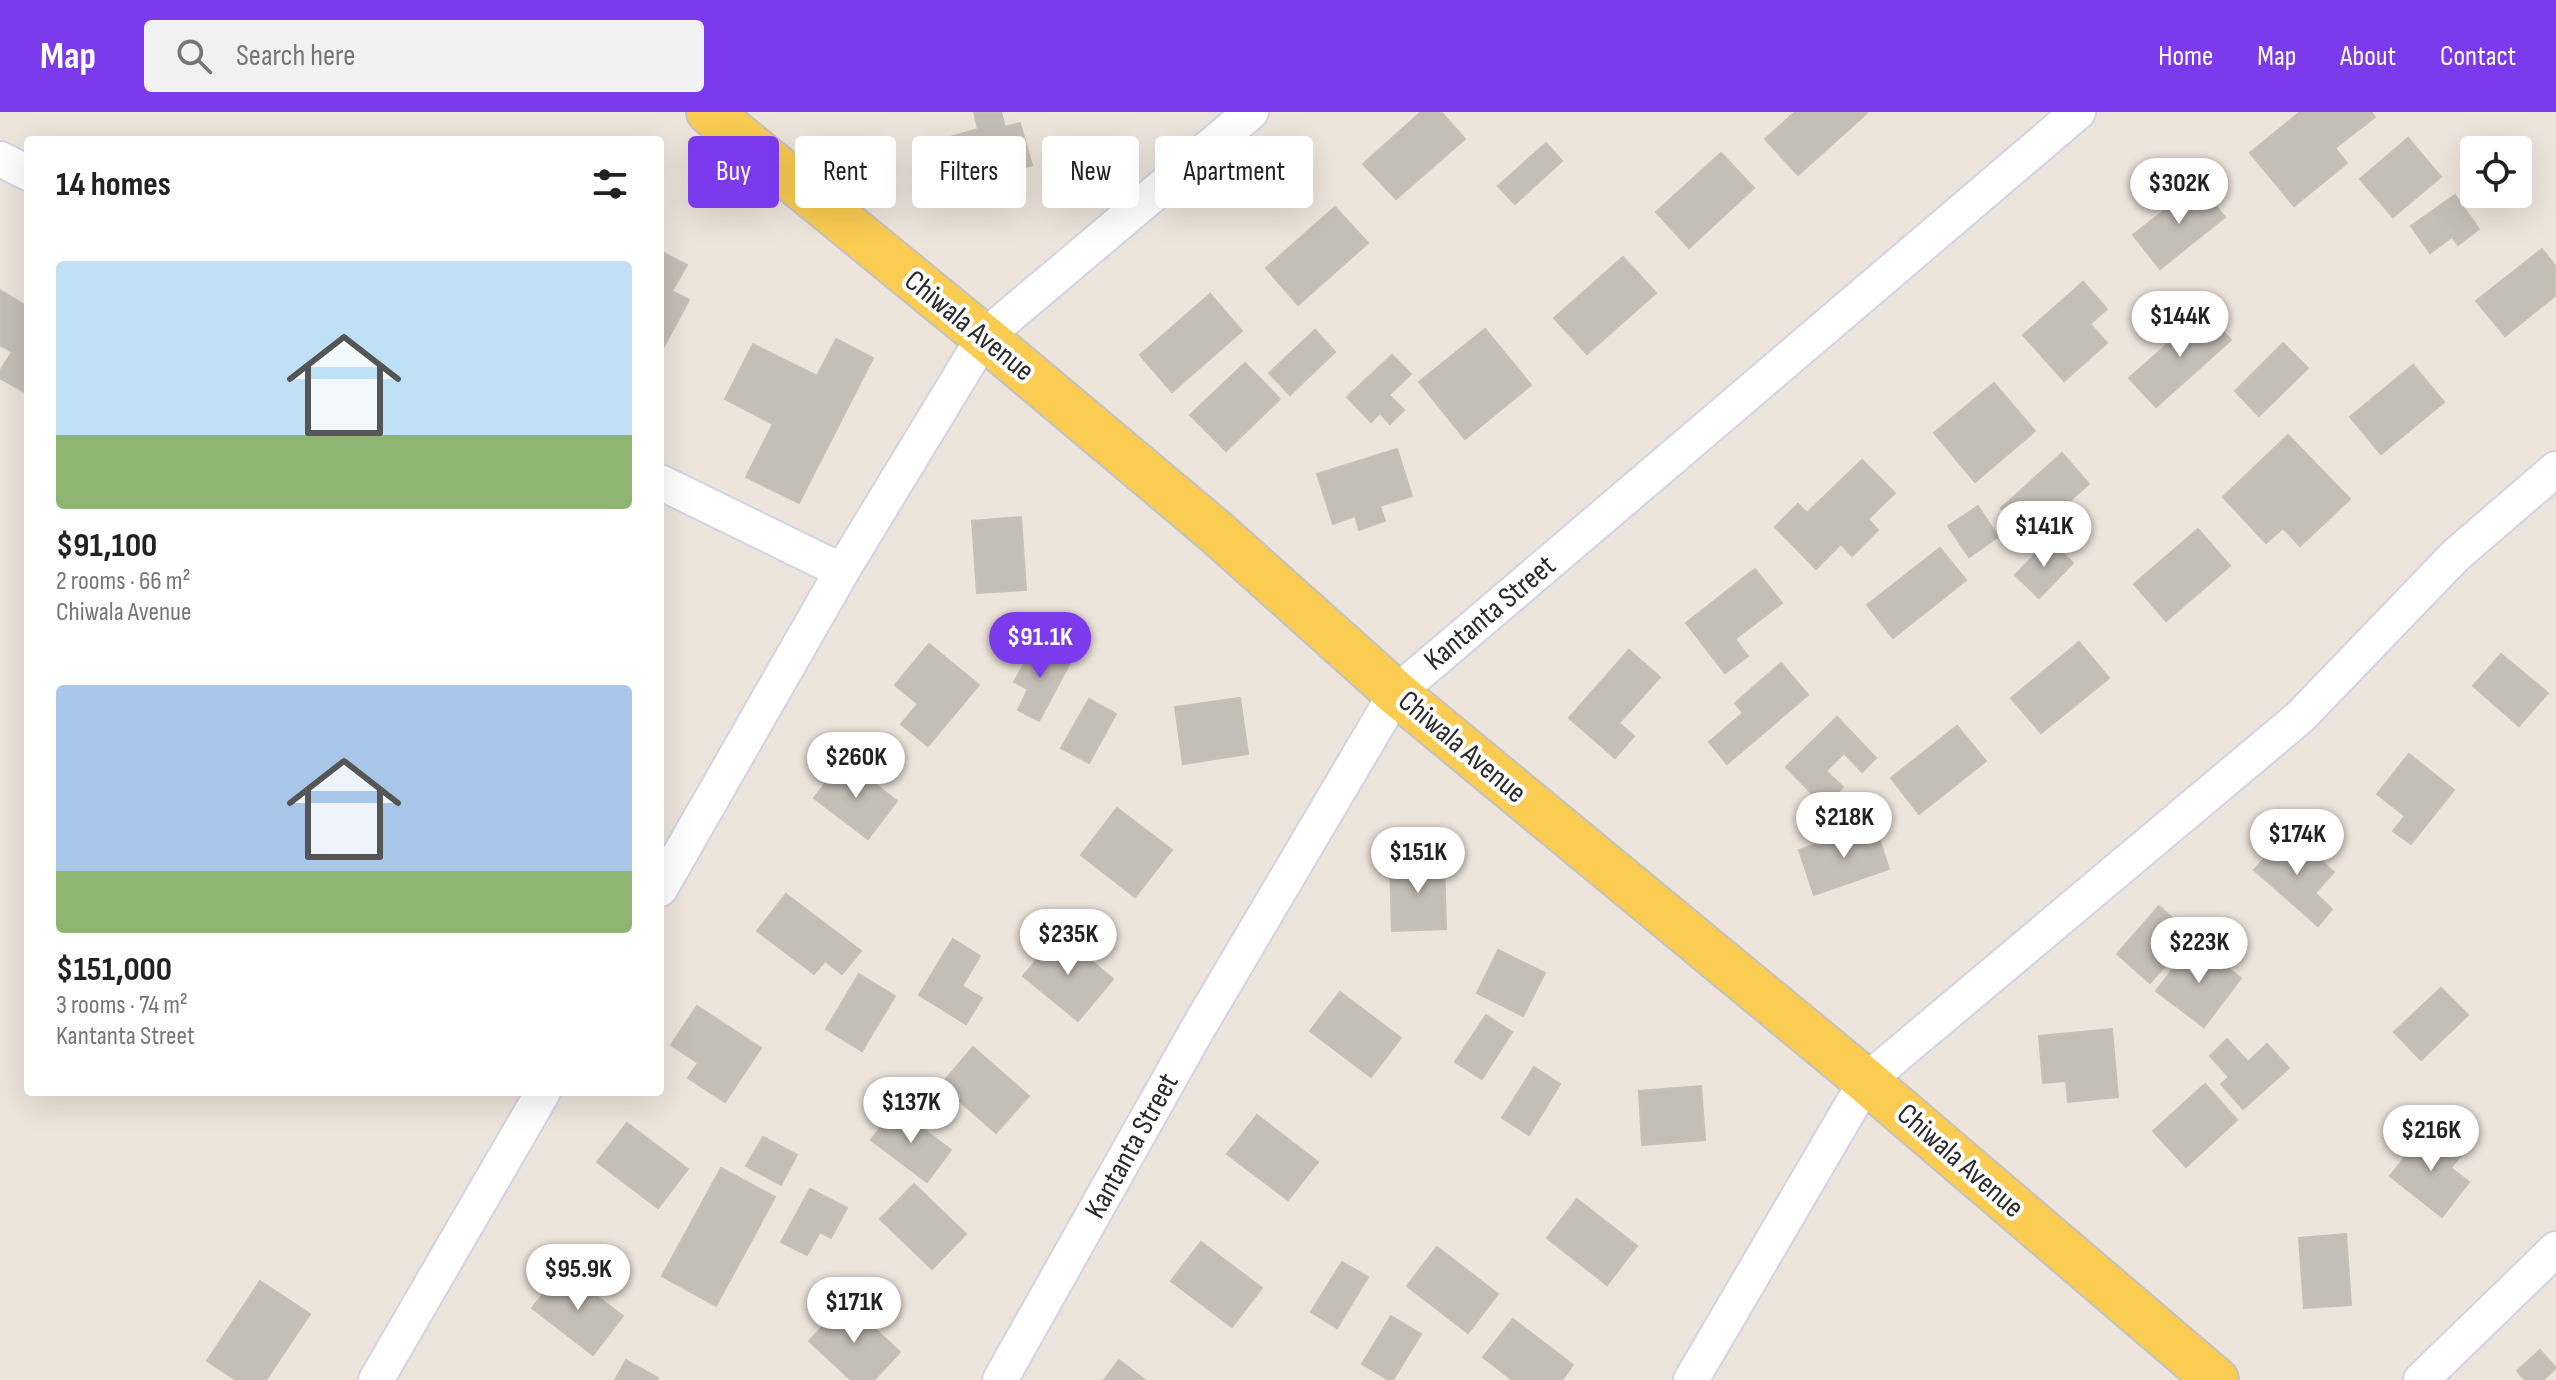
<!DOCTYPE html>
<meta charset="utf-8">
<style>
body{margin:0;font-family:"Sofia Sans Condensed",sans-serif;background:#f2f2f2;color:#222;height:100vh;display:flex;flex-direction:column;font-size:30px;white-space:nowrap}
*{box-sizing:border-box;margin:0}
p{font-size:26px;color:#767676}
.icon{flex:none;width:44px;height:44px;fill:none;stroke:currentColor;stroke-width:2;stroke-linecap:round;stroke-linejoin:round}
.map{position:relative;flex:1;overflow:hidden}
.side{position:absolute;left:24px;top:24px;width:640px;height:960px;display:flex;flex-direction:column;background:#fff;border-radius:8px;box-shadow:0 8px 32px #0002}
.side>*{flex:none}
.hud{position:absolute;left:688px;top:24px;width:760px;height:72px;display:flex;gap:16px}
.fabs{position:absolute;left:2460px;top:24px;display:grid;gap:16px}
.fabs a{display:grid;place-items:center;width:72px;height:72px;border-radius:8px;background:#fff;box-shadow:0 8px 32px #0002;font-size:40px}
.price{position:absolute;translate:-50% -68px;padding:0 18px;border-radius:28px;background:#fff;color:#222;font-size:26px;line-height:52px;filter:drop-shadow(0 2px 4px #0008)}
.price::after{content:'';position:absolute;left:50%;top:48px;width:24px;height:18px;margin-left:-12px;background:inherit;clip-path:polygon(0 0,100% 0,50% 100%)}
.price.on{background:#7c3aed;color:#fff}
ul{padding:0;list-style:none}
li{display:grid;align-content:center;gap:16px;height:424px;padding:0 32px}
li span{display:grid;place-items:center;height:248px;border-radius:8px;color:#555}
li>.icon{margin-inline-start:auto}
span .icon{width:144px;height:144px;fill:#fffc;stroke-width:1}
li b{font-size:34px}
h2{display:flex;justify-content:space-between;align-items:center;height:96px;padding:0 32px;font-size:34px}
.chip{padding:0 28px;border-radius:8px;background:#fff;box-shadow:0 8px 32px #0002;font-size:28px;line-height:72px}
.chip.on{background:#7c3aed;color:#fff}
header{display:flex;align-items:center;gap:48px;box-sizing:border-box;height:112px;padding:0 40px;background:#7c3aed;color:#fff}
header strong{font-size:38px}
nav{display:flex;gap:44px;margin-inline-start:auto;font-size:28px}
.search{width:560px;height:72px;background:#f2f2f2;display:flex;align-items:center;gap:20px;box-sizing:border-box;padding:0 28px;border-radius:8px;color:#767676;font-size:30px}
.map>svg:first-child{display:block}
.building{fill:#c5beb7;stroke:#c8c0b4;stroke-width:2}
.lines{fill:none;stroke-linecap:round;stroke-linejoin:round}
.minor-casing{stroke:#d0d4e4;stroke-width:38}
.major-casing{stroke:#c3c3c3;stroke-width:48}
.minor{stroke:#fff;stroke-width:34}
.major{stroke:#facc52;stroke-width:44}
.labels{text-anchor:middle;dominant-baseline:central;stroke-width:8;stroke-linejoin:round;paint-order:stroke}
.street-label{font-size:30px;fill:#2a2a2a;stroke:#fff}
</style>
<header>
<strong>Map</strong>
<div class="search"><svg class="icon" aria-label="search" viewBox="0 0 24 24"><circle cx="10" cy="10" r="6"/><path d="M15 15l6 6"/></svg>Search here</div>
<nav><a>Home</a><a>Map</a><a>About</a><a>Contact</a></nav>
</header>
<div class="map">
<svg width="2556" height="1268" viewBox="0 0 2556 1268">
<rect width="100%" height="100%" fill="#ede4db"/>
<g class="building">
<path d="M974 0H1001L1005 15 1020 11 1032 53 937 82 923 33 978 17Z"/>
<path d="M1421 0H1441L1465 27 1396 87 1363 52Z"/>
<path d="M1795 0H1866L1867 1 1798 63 1765 27Z"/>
<path d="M2300 0H2371L2375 5 2335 36 2347 51 2294 94 2250 41Z"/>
<path d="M2408 26 2441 65 2393 105 2360 67Z"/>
<path d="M1546 31 1562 49 1515 92 1498 74Z"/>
<path d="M1721 41 1754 76 1689 136 1656 100Z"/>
<path d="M2198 72 2225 105 2160 157 2133 123Z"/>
<path d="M2455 83 2479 117 2458 133 2452 125 2430 141 2411 114Z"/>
<path d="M1335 95 1368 131 1298 193 1266 156Z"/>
<path d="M2542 137 2556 155V183L2505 224 2476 189Z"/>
<path d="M660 139 687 153 672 179 689 188 660 242Z"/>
<path d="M1623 145 1656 181 1587 242 1554 206Z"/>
<path d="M2083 170 2107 197 2090 212 2107 231 2064 269 2023 223Z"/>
<path d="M0 178 28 195V282L0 266V259L12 240 0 233Z"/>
<path d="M1210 182 1242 219 1172 280 1140 243Z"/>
<path d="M2205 199 2231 228 2156 295 2129 266Z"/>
<path d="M1485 217 1531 273 1465 327 1419 270Z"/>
<path d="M1315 218 1335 240 1290 283 1269 261Z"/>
<path d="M836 227 873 246 799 391 746 365 773 312 725 287 753 232 817 264Z"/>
<path d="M2283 231 2308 256 2259 304 2235 279Z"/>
<path d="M1392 243 1411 262 1389 283 1404 298 1390 312 1380 301 1371 310 1347 285Z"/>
<path d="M1245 251 1280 287 1226 339 1190 303Z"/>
<path d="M2413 253 2444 290 2381 342 2350 305Z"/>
<path d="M1994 271 2035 319 1975 370 1934 321Z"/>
<path d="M2288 323 2350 387 2300 434 2283 416 2266 431 2223 385Z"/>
<path d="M1397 337 1412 384 1380 394 1385 409 1359 418 1355 404 1333 412 1317 362Z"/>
<path d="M2062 341 2089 372 2028 426 2001 396Z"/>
<path d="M1862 348 1895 381 1868 407 1878 418 1852 444 1841 432 1816 457 1775 415 1798 392 1807 401Z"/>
<path d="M1978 394 1998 425 1969 445 1948 414Z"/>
<path d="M1021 405 1026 478 977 481 972 409Z"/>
<path d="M2198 417 2230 454 2166 509 2134 472Z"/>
<path d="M2049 428 2073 451 2039 486 2015 463Z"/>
<path d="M1940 436 1966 468 1893 526 1867 493Z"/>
<path d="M1755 457 1782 491 1735 527 1748 544 1725 561 1686 511Z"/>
<path d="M2079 530 2109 566 2041 621 2011 586Z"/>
<path d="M929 532 979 573 928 634 901 612 918 592 895 573Z"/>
<path d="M1035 532 1070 551 1039 609 1018 598 1028 577 1014 570Z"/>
<path d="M1629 538 1660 565 1619 611 1634 624 1615 646 1569 606Z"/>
<path d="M2501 542 2548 581 2519 614 2473 574Z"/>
<path d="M1781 551 1808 583 1727 652 1709 630 1743 601 1735 591Z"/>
<path d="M1240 586 1248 642 1183 652 1175 595Z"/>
<path d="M1089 587 1116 602 1089 651 1061 636Z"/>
<path d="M1837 605 1876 646 1862 660 1844 641 1826 659 1843 675 1824 694 1786 655Z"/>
<path d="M1957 614 1986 649 1919 702 1891 666Z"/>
<path d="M2409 642 2454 678 2411 732 2393 719 2405 704 2377 682Z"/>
<path d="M843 648 897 689 868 727 814 686Z"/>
<path d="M1117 696 1172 738 1135 785 1081 743Z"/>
<path d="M1874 712 1889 757 1814 783 1799 738Z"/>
<path d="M2289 720 2334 760 2315 781 2332 797 2318 814 2254 758Z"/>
<path d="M1444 748 1446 817 1392 819 1390 749Z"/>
<path d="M786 782 861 839 842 862 825 849 814 862 757 819Z"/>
<path d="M2159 794 2192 823 2150 871 2117 842Z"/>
<path d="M1059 821 1113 867 1078 909 1023 864Z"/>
<path d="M953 827 980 844 962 874 982 886 966 912 919 883Z"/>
<path d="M2193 831 2241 866 2204 915 2156 879Z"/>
<path d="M1498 838 1545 861 1523 904 1477 881Z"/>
<path d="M859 862 895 884 862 939 826 917Z"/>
<path d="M2441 876 2468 903 2421 948 2394 920Z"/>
<path d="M1340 880 1401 926 1371 965 1310 919Z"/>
<path d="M697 894 761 936 725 990 688 966 698 951 671 933Z"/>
<path d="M1486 903 1512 920 1482 967 1455 950Z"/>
<path d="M2112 917 2118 985 2068 990 2066 969 2043 971 2039 924Z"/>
<path d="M2227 927 2248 950 2267 932 2289 956 2243 997 2221 972 2229 965 2210 944Z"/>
<path d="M973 935 1029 984 996 1021 941 973Z"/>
<path d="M1534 955 1560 972 1529 1023 1502 1006Z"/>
<path d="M2205 972 2237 1008 2186 1055 2153 1019Z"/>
<path d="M1701 974 1705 1028 1642 1033 1639 979Z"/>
<path d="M895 996 951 1038 927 1070 871 1028Z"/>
<path d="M1257 1003 1318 1050 1288 1088 1227 1042Z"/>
<path d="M627 1011 688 1057 658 1096 597 1050Z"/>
<path d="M2427 1017 2461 1043 2451 1056 2469 1070 2442 1105 2390 1064Z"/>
<path d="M763 1025 797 1043 781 1073 746 1054Z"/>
<path d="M721 1056 775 1085 716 1194 662 1164Z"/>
<path d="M914 1072 966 1122 932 1157 880 1107Z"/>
<path d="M810 1077 847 1096 831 1126 820 1120 807 1143 781 1130Z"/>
<path d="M1577 1087 1637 1134 1607 1173 1547 1126Z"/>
<path d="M2346 1122 2351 1193 2304 1196 2299 1126Z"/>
<path d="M1201 1130 1262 1176 1232 1215 1171 1169Z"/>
<path d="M1437 1135 1498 1182 1468 1221 1407 1174Z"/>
<path d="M1342 1150 1368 1165 1337 1216 1311 1200Z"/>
<path d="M562 1158 623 1204 593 1243 532 1196Z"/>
<path d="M260 1169 310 1202 266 1268H236L207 1249Z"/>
<path d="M846 1190 900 1240 874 1268H851L809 1229Z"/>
<path d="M1391 1204 1421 1222 1393 1268H1389L1362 1252Z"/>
<path d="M1513 1207 1573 1253 1562 1268H1512L1483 1245Z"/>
<path d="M2540 1238 2556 1256 2543 1268H2525L2517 1259Z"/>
<path d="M626 1248 658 1266 657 1268H615Z"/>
<path d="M1119 1248 1145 1268H1104Z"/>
</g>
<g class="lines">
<defs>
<g id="minor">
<path d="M0 47 28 61"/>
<path d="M660 370 842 459"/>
<path d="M660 777 842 459 984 225 1251 0"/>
<path d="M376 1268 543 980"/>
<path d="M1000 1268 1197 918 1396 581 2078 0"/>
<path d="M1691 1268 1866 969 2300 605 2456 443 2556 357"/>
<path d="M2421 1268 2556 1137"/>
</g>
<path id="major" d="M709 0 984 225 1215 419 1396 581 1866 969 2216 1268"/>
</defs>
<use href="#minor" class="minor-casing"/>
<use href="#major" class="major-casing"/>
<use href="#minor" class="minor"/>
<use href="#major" class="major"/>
</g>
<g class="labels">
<g class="street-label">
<text transform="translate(969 214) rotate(39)">Chiwala Avenue</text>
<text transform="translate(1490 501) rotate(-40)">Kantanta Street</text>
<text transform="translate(1462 635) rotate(40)">Chiwala Avenue</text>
<text transform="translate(1132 1034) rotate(-61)">Kantanta Street</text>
<text transform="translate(1960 1049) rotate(41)">Chiwala Avenue</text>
</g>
</g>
</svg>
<div class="fabs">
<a><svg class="icon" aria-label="locate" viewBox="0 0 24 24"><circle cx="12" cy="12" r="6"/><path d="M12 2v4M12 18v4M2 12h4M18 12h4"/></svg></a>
</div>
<b class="price" style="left:2179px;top:114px">$302K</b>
<b class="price" style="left:2180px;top:247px">$144K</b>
<b class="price" style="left:2044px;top:457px">$141K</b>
<b class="price on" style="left:1040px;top:568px">$91.1K</b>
<b class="price" style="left:856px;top:688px">$260K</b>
<b class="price" style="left:1844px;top:748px">$218K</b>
<b class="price" style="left:2297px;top:765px">$174K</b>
<b class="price" style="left:1418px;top:783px">$151K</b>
<b class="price" style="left:1068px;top:865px">$235K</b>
<b class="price" style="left:2199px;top:873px">$223K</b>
<b class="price" style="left:911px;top:1033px">$137K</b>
<b class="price" style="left:2431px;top:1061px">$216K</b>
<b class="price" style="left:578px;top:1200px">$95.9K</b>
<b class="price" style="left:854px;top:1233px">$171K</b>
<div class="hud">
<a class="chip on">Buy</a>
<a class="chip">Rent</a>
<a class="chip">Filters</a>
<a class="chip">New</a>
<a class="chip">Apartment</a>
</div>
<section class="side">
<h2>14 homes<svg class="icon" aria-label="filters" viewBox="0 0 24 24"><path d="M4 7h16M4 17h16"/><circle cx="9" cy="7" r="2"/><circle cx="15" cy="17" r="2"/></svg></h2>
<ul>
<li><span style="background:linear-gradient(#bfe0f5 70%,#8fb573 0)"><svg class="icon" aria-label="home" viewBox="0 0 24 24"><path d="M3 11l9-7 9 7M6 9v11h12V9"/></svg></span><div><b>$91,100</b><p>2 rooms · 66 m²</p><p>Chiwala Avenue</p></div></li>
<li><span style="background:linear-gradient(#a9c7e8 75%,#8fb573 0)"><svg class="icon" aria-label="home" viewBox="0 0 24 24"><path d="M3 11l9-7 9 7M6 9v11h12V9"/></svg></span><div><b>$151,000</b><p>3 rooms · 74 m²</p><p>Kantanta Street</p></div></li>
</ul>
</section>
</div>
